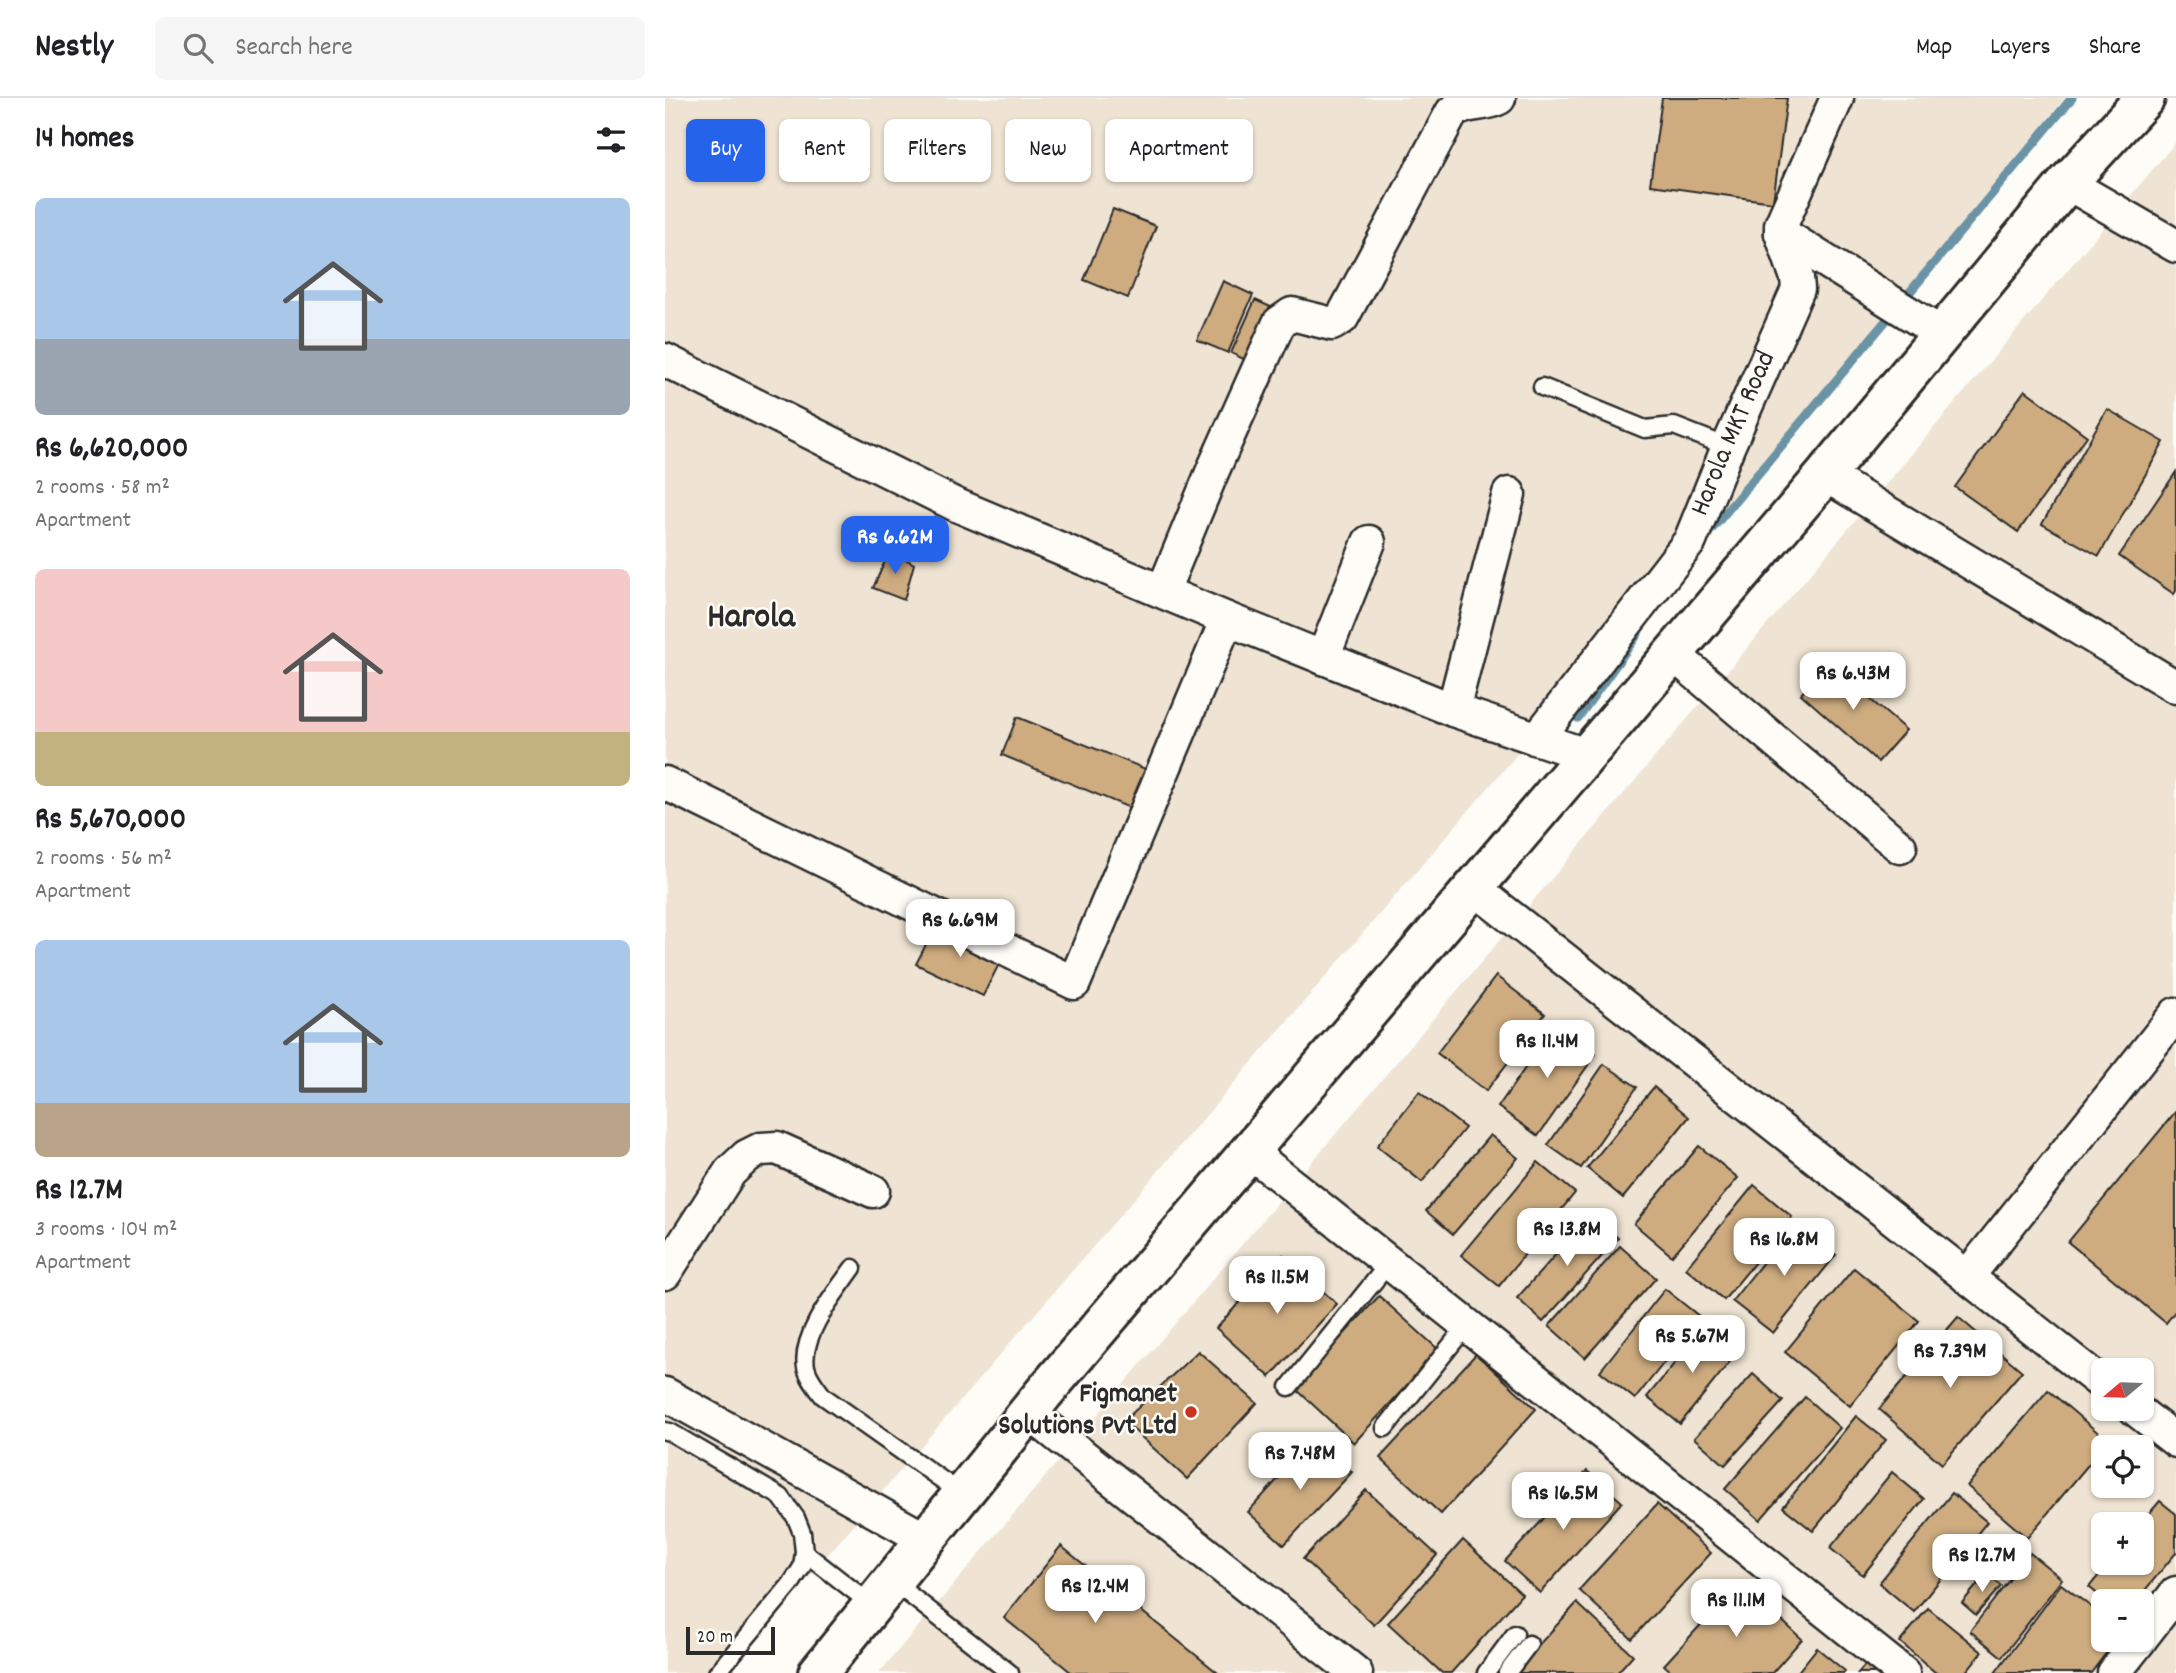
<!DOCTYPE html>
<meta charset="utf-8">
<style>
body{margin:0;font-family:Dekko,sans-serif;background:#f6f6f6;color:#202124;height:100vh;display:flex;flex-direction:column;font-size:26px;white-space:nowrap}
*{box-sizing:border-box;margin:0}
p{font-size:23px;color:#757577}
.icon{flex:none;width:38px;height:38px;fill:none;stroke:currentColor;stroke-width:2;stroke-linecap:round;stroke-linejoin:round}
.map{position:relative;flex:1;overflow:hidden}
.side{display:flex;flex-direction:column;background:#fff;width:665px}
.side>*{flex:none}
.guide{position:absolute;left:21px;top:21px;width:665px;height:63px;display:flex;gap:14px}
.needle{width:46px;rotate:251deg}
.controls{position:absolute;left:1426px;top:1260px;display:grid;gap:14px}
.controls a{display:grid;place-items:center;width:63px;height:63px;border-radius:10px;background:#fff;box-shadow:0 2px 5px #0004;font-size:35px}
.scale{position:absolute;left:21px;bottom:18px;width:89px;box-sizing:border-box;padding-left:7px;border:4px solid #2b2b2b;border-top:0;font-size:19px;line-height:24px;white-space:nowrap;color:#2b2b2b;-webkit-text-stroke:5px #fdfcf7;paint-order:stroke}
.price{position:absolute;translate:-50% -60px;padding:0 16px;border-radius:14px;background:#fff;color:#222;font-size:23px;line-height:46px;filter:drop-shadow(0 2px 4px #0008)}
.price::after{content:'';position:absolute;left:50%;top:42px;width:21px;height:16px;margin-left:-10px;background:inherit;clip-path:polygon(0 0,100% 0,50% 100%)}
.price.on{background:#2563eb;color:#fff}
ul{padding:0;list-style:none}
li{display:grid;align-content:center;gap:14px;height:371px;padding:0 35px}
li span{display:grid;place-items:center;height:217px;border-radius:10px;color:#555}
li>.icon{margin-inline-start:auto}
span .icon{width:126px;height:126px;fill:#fffc;stroke-width:1}
li b{font-size:30px}
h2{display:flex;justify-content:space-between;align-items:center;height:84px;padding:0 35px;font-size:30px}
.pill{padding:0 24px;border-radius:10px;background:#fff;box-shadow:0 2px 5px #0004;font-size:24px;line-height:63px}
.pill.on{background:#2563eb;color:#fff}
header{display:flex;align-items:center;gap:42px;box-sizing:border-box;height:98px;padding:0 35px;background:#fff;border-bottom:2px solid #e0e0e0}
header strong{font-size:33px}
nav{display:flex;gap:38px;margin-inline-start:auto;font-size:24px}
.search{width:490px;height:63px;background:#f6f6f6;display:flex;align-items:center;gap:18px;box-sizing:border-box;padding:0 24px;border-radius:10px;color:#757577;font-size:26px}
main{display:flex;flex:1;min-height:0}
.map>svg:first-child{display:block}
.built{fill:#efe4d3;fill-rule:evenodd}
.lines{fill:none;stroke-linecap:round;stroke-linejoin:round}
.stream{stroke:#6a93a5;stroke-width:9}
.building{fill:#ceac80;stroke:#2b2b2b;stroke-width:2}
.lane-casing{stroke:#2b2b2b;stroke-width:21}
.street-casing{stroke:#2b2b2b;stroke-width:37}
.secondary-casing{stroke:#2b2b2b;stroke-width:44}
.lane{stroke:#fdfcf7;stroke-width:16}
.street{stroke:#fdfcf7;stroke-width:32}
.secondary{stroke:#fdfcf7;stroke-width:38}
.poi-dot{fill:#c8321e;stroke:#fdfcf7;stroke-width:2.5}
.labels{text-anchor:middle;dominant-baseline:central;stroke-width:5;stroke-linejoin:round;paint-order:stroke}
.street-label{font-size:28px;fill:#2b2b2b;stroke:#fdfcf7}
.poi-label{font-size:28px;font-weight:bold;fill:#2b2b2b;stroke:#fdfcf7;text-anchor:end}
.district-label{font-size:35px;font-weight:bold;fill:#2b2b2b;stroke:#fdfcf7}
</style>
<header>
<strong>Nestly</strong>
<div class="search"><svg class="icon" aria-label="search" viewBox="0 0 24 24"><circle cx="10" cy="10" r="6"/><path d="M15 15l6 6"/></svg>Search here</div>
<nav><a>Map</a><a>Layers</a><a>Share</a></nav>
</header>
<main>
<section class="side">
<h2>14 homes<svg class="icon" aria-label="filters" viewBox="0 0 24 24"><path d="M4 7h16M4 17h16"/><circle cx="9" cy="7" r="2"/><circle cx="15" cy="17" r="2"/></svg></h2>
<ul>
<li><span style="background:linear-gradient(#a9c7e8 65%,#9aa5b1 0)"><svg class="icon" aria-label="home" viewBox="0 0 24 24"><path d="M3 11l9-7 9 7M6 9v11h12V9"/></svg></span><div><b>Rs 6,620,000</b><p>2 rooms · 58 m²</p><p>Apartment</p></div></li>
<li><span style="background:linear-gradient(#f6c9c9 75%,#c2b280 0)"><svg class="icon" aria-label="home" viewBox="0 0 24 24"><path d="M3 11l9-7 9 7M6 9v11h12V9"/></svg></span><div><b>Rs 5,670,000</b><p>2 rooms · 56 m²</p><p>Apartment</p></div></li>
<li><span style="background:linear-gradient(#a9c7e8 75%,#b9a48a 0)"><svg class="icon" aria-label="home" viewBox="0 0 24 24"><path d="M3 11l9-7 9 7M6 9v11h12V9"/></svg></span><div><b>Rs 12.7M</b><p>3 rooms · 104 m²</p><p>Apartment</p></div></li>
</ul>
</section>
<div class="map">
<svg width="1511" height="1575" viewBox="0 0 1511 1575">
<rect width="100%" height="100%" fill="#fdfcf7"/>
<filter id="ink" filterUnits="userSpaceOnUse"><feTurbulence type="fractalNoise" baseFrequency=".0143" numOctaves="2"/><feDisplacementMap in="SourceGraphic" scale="14" xChannelSelector="R" yChannelSelector="G"/><feConvolveMatrix kernelMatrix="1 2 1 2 8 2 1 2 1" color-interpolation-filters="sRGB"/></filter>
<g filter="url(#ink)">
<g class="built">
<path d="M0 0H1400L1047 430 61 1575H0Z"/>
<path d="M1511 44V1575H214ZM1438 1272H1477V1311H1438ZM1438 1349H1477V1388H1438ZM1438 1426H1477V1465H1438ZM1438 1503H1477V1542H1438Z"/>
</g>
<g class="lines">
<g class="stream">
<path d="M1041 438 1407 0"/>
<path d="M913 620 973 536"/>
</g>
</g>
<g class="building">
<path d="M997 0H1122L1108 104 985 87Z"/>
<path d="M448 111 491 128 463 200 419 182Z"/>
<path d="M558 183 588 197 563 255 532 242Z"/>
<path d="M590 202 617 214 593 268 566 255Z"/>
<path d="M1360 292 1422 338 1353 434 1290 389Z"/>
<path d="M1442 311 1499 344 1434 458 1377 426Z"/>
<path d="M1511 374V493L1509 496 1454 458Z"/>
<path d="M225 452 249 466 239 502 208 490Z"/>
<path d="M1163 565 1241 632 1213 664 1136 596Z"/>
<path d="M352 619 488 674 472 713 337 657Z"/>
<path d="M273 823 339 856 318 898 251 866Z"/>
<path d="M831 878 880 916 821 993 772 955Z"/>
<path d="M890 927 931 956 873 1038 833 1009Z"/>
<path d="M939 966 972 989 916 1070 883 1047Z"/>
<path d="M989 989 1024 1019 958 1100 922 1070Z"/>
<path d="M754 994 800 1030 757 1084 712 1048Z"/>
<path d="M1511 1013V1212L1501 1225 1403 1144Z"/>
<path d="M825 1037 853 1060 788 1136 761 1113Z"/>
<path d="M1034 1048 1073 1080 1007 1158 969 1126Z"/>
<path d="M873 1064 910 1095 834 1188 796 1157Z"/>
<path d="M1089 1087 1127 1119 1059 1202 1021 1170Z"/>
<path d="M927 1116 953 1140 878 1224 852 1200Z"/>
<path d="M1130 1124 1171 1157 1108 1235 1067 1203Z"/>
<path d="M955 1148 991 1180 920 1260 884 1228Z"/>
<path d="M618 1157 672 1206 605 1279 551 1230Z"/>
<path d="M1189 1170 1254 1223 1185 1308 1120 1254Z"/>
<path d="M1000 1191 1035 1219 970 1301 935 1273Z"/>
<path d="M714 1198 774 1252 689 1345 630 1290Z"/>
<path d="M1293 1219 1357 1273 1277 1366 1214 1311Z"/>
<path d="M1039 1229 1072 1255 1015 1326 982 1299Z"/>
<path d="M533 1253 592 1305 522 1381 459 1323Z"/>
<path d="M811 1256 871 1311 776 1416 715 1360Z"/>
<path d="M1088 1276 1118 1303 1060 1367 1029 1340Z"/>
<path d="M1383 1292 1443 1343 1362 1440 1302 1388Z"/>
<path d="M1140 1299 1175 1330 1095 1422 1060 1391Z"/>
<path d="M1191 1318 1221 1342 1148 1433 1118 1409Z"/>
<path d="M650 1340 687 1374 619 1447 583 1414Z"/>
<path d="M922 1373 957 1404 875 1495 840 1463Z"/>
<path d="M1227 1374 1259 1401 1198 1477 1165 1450Z"/>
<path d="M701 1392 772 1457 709 1527 638 1461Z"/>
<path d="M1287 1395 1322 1424 1249 1514 1214 1485Z"/>
<path d="M1495 1403 1511 1416V1455L1471 1503H1441L1424 1489 1444 1465H1477V1426H1475Z"/>
<path d="M992 1406 1046 1455 967 1541 914 1492Z"/>
<path d="M798 1442 857 1496 786 1575H777L723 1525Z"/>
<path d="M396 1448 553 1575H407L339 1520Z"/>
<path d="M1365 1455 1397 1481 1337 1559 1305 1533Z"/>
<path d="M1322 1475 1336 1488 1311 1517 1297 1505Z"/>
<path d="M1075 1484 1137 1541 1107 1575H1008L999 1567Z"/>
<path d="M1396 1486 1438 1518V1542H1451L1426 1575H1330Z"/>
<path d="M912 1505 968 1557 952 1575H848Z"/>
<path d="M1263 1510 1317 1554 1300 1575H1271L1235 1544Z"/>
<path d="M1152 1550 1180 1573 1179 1575H1132Z"/>
<path d="M1201 1566 1211 1575H1193Z"/>
</g>
<g class="lines">
<defs>
<g id="lane">
<path d="M877 289 980 331 1009 328 1063 349"/>
<path d="M188 1170C171 1194 135 1237 141 1269 143 1279 152 1290 158 1298L297 1396"/>
<path d="M624 1289 724 1165"/>
<path d="M720 1330 802 1227"/>
<path d="M0 1333 5 1334 116 1399 131 1420 137 1435 139 1454 137 1469 126 1486 52 1575"/>
<path d="M139 1454 207 1507"/>
<path d="M227 1483 345 1575"/>
<path d="M821 1575 850 1536"/>
<path d="M842 1575 864 1546"/>
</g>
<g id="street">
<path d="M1402 85 1511 148"/>
<path d="M1116 135 1277 236"/>
<path d="M0 262 289 406 562 521 788 612 921 657"/>
<path d="M1160 377 1511 589"/>
<path d="M498 493 548 372 614 225 627 216 667 226 677 220 787 14C801 4 820 8 834 0"/>
<path d="M1008 556 1235 749"/>
<path d="M658 560 704 444"/>
<path d="M788 612 844 396"/>
<path id="s1" d="M872 641 1025 443 1063 349 1133 191 1132 180 1116 135V127L1172 0"/>
<path d="M0 685 409 885 562 521"/>
<path d="M809 790 1438 1286"/>
<path d="M584 1053 1238 1575"/>
<path d="M0 1175 65 1074 82 1058 96 1051 112 1050 208 1093"/>
<path d="M1302 1179 1511 916"/>
<path d="M0 1296 260 1441"/>
<path d="M1470 1311 1511 1343"/>
<path d="M363 1314 691 1575"/>
<path d="M1477 1539 1511 1495"/>
<path d="M1449 1575 1475 1542"/>
</g>
<path id="secondary" d="M153 1575 378 1296 1160 377 1402 85 1480 0"/>
</defs>
<use href="#lane" class="lane-casing"/>
<use href="#street" class="street-casing"/>
<use href="#secondary" class="secondary-casing"/>
<use href="#lane" class="lane"/>
<use href="#street" class="street"/>
<use href="#secondary" class="secondary"/>
</g>
</g>
<circle class="poi-dot" cx="526" cy="1314" r="7"/>
<g class="labels">
<g class="street-label">
<text stroke="none"><textPath href="#s1" startOffset="366">Harola MKT Road</textPath></text>
</g>
<g class="poi-label">
<text x="512" y="1298">Figmanet<tspan x="512" dy="32">Solutions Pvt Ltd</tspan></text>
</g>
<g class="district-label">
<text x="86" y="521">Harola</text>
</g>
</g>
</svg>
<div class="controls">
<a><svg class="needle" viewBox="-14 -14 28 28"><path d="M0-13l5 13h-10z" fill="#e53935"/><path d="M0 13l5-13h-10z" fill="#757577"/></svg></a>
<a><svg class="icon" aria-label="locate" viewBox="0 0 24 24"><circle cx="12" cy="12" r="6"/><path d="M12 2v4M12 18v4M2 12h4M18 12h4"/></svg></a>
<a>+</a>
<a>−</a>
</div>
<div class="scale">20 m</div>
<b class="price on" style="left:230px;top:478px">Rs 6.62M</b>
<b class="price" style="left:1188px;top:614px">Rs 6.43M</b>
<b class="price" style="left:295px;top:861px">Rs 6.69M</b>
<b class="price" style="left:882px;top:982px">Rs 11.4M</b>
<b class="price" style="left:902px;top:1170px">Rs 13.8M</b>
<b class="price" style="left:1119px;top:1180px">Rs 16.8M</b>
<b class="price" style="left:612px;top:1218px">Rs 11.5M</b>
<b class="price" style="left:1027px;top:1277px">Rs 5.67M</b>
<b class="price" style="left:1285px;top:1292px">Rs 7.39M</b>
<b class="price" style="left:635px;top:1394px">Rs 7.48M</b>
<b class="price" style="left:898px;top:1434px">Rs 16.5M</b>
<b class="price" style="left:1317px;top:1496px">Rs 12.7M</b>
<b class="price" style="left:430px;top:1527px">Rs 12.4M</b>
<b class="price" style="left:1071px;top:1541px">Rs 11.1M</b>
<div class="guide">
<a class="pill on">Buy</a>
<a class="pill">Rent</a>
<a class="pill">Filters</a>
<a class="pill">New</a>
<a class="pill">Apartment</a>
</div>
</div>
</main>
